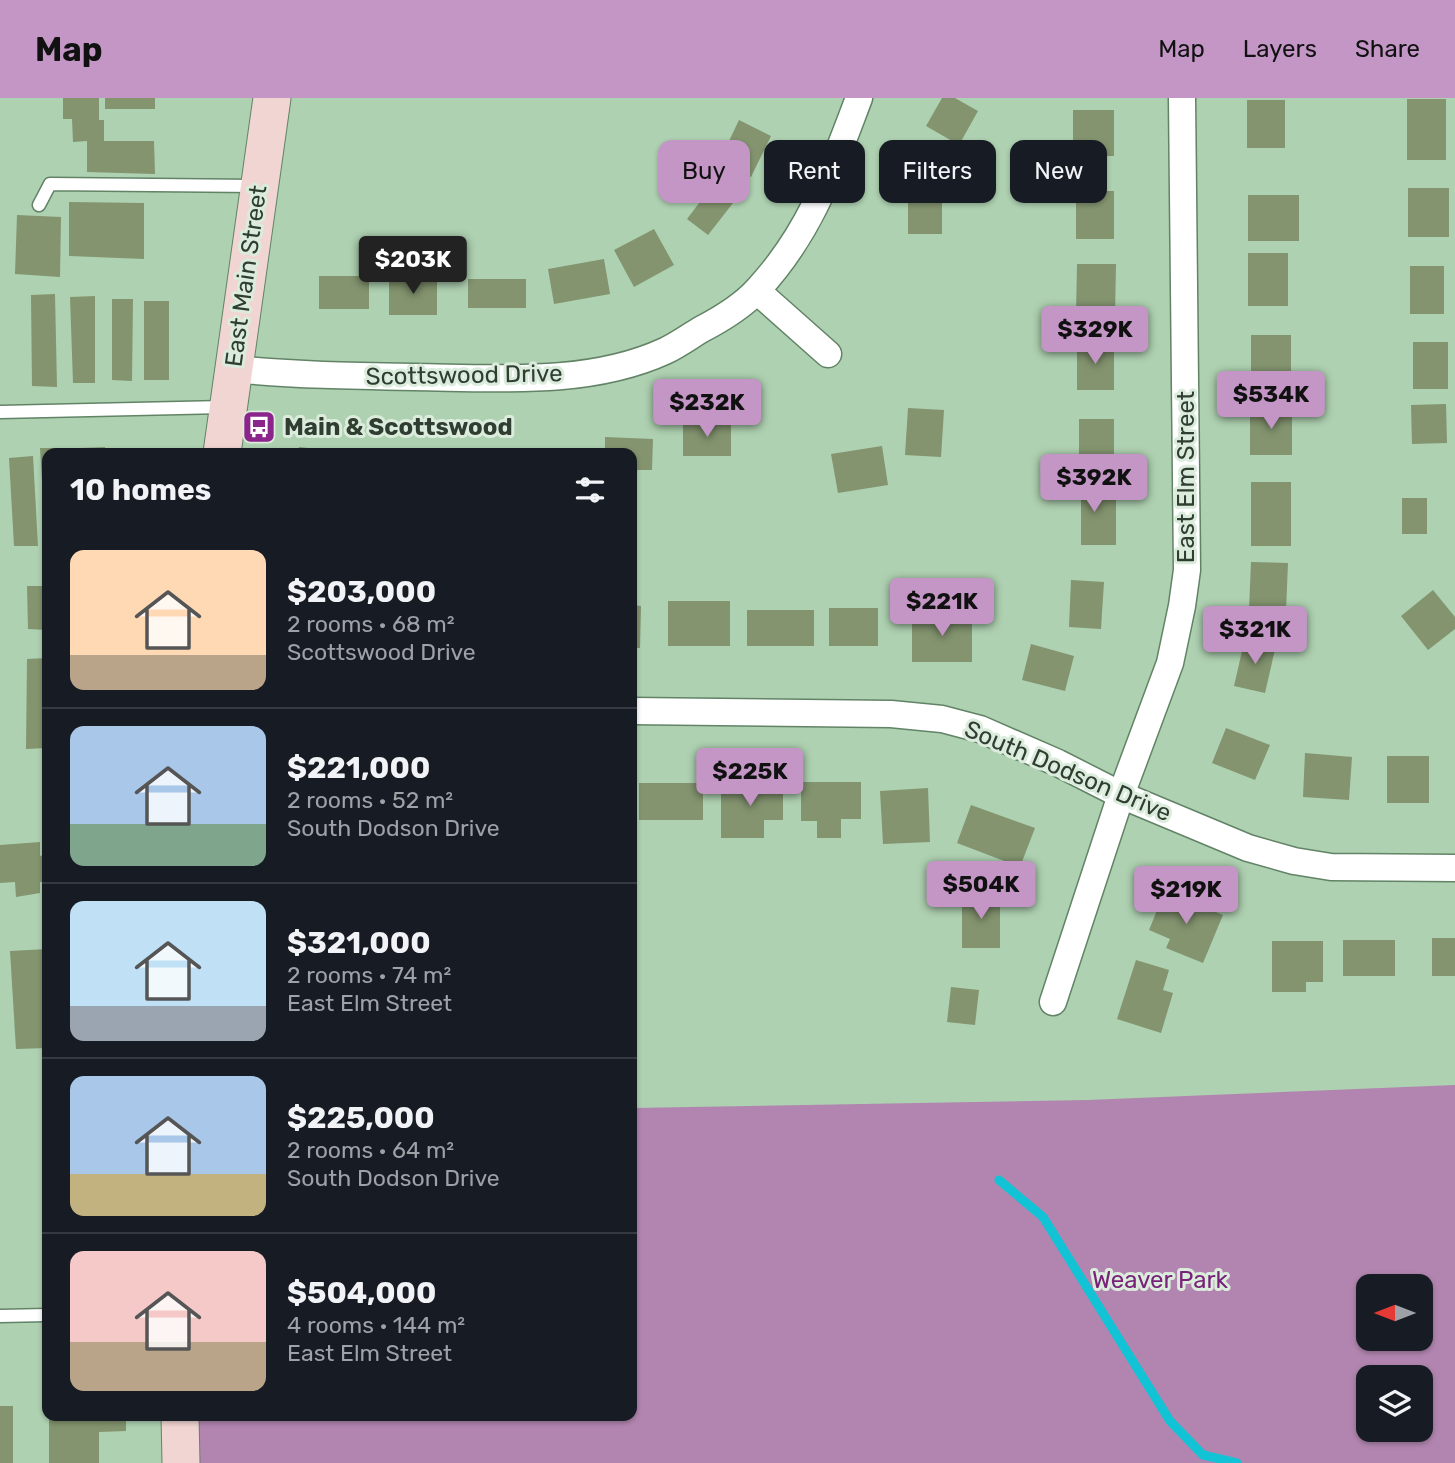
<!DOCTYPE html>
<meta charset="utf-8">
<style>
body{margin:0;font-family:Rubik,sans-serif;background:#242831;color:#f1f3f6;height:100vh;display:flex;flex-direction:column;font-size:26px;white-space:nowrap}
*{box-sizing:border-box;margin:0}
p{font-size:23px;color:#9ea1a6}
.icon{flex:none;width:38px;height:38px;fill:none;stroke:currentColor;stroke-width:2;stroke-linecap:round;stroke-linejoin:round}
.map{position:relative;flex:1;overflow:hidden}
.sheet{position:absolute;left:42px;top:350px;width:595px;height:973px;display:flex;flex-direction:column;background:#171b24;border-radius:14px;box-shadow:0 2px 5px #0004}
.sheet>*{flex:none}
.top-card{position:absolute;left:658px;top:42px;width:665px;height:63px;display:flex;gap:14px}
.needle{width:46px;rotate:270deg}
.controls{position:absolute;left:1356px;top:1176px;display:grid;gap:14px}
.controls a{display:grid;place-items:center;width:77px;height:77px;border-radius:14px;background:#171b24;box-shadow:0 2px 5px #0004;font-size:35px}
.price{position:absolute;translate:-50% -60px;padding:0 16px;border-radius:7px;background:#c396c6;color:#111;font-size:23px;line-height:46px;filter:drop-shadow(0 2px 4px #0008)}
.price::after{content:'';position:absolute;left:50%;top:42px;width:21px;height:16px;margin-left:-10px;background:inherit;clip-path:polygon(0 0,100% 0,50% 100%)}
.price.active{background:#222;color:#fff}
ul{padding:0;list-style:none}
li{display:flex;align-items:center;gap:21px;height:175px;padding:0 28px}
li+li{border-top:2px solid #363941}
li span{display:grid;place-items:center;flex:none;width:196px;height:140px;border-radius:14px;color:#555}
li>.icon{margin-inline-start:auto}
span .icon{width:84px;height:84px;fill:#fffc;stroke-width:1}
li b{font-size:30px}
h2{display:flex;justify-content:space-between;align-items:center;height:84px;padding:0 28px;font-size:30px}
.chip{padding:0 24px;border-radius:14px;background:#171b24;box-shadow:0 2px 5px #0004;font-size:24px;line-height:63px}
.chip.active{background:#c396c6;color:#111}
header{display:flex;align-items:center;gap:42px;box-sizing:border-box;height:98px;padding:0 35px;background:#c396c6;color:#111}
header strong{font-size:33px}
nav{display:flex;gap:38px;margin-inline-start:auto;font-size:24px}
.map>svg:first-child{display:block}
.green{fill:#b185af;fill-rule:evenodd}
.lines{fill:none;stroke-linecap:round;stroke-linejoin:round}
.stream{stroke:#12c3d6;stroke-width:9}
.building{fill:#83946f}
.lane-casing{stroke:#628366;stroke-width:15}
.street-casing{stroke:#628366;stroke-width:29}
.secondary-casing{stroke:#628366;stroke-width:39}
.lane{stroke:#fff;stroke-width:12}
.street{stroke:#fff;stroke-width:26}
.secondary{stroke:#f0d5d2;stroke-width:37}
.labels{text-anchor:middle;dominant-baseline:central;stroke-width:6;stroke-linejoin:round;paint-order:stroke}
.street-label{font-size:24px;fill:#303e31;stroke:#dbecdc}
.poi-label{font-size:24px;font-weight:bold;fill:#303e31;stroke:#dbecdc;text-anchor:start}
.park-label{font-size:24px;fill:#782379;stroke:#dbecdc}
</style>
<header>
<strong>Map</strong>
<nav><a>Map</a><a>Layers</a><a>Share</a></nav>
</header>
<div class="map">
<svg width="1455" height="1365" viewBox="0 0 1455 1365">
<rect width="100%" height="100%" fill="#aed1b1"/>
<path class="green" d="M1455 987V1365H190V1318H632V1010L1088 1002ZM1368 1188H1421V1241H1368ZM1368 1279H1421V1332H1368Z"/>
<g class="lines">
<path class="stream" d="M999 1082 1043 1119 1170 1323 1203 1357 1237 1365"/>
</g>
<g class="building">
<path d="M63 0H99V22H104V43H154L155 76 87 74V43L73 44 72 21H63Z"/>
<rect x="105" y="0" width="50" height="11"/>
<path d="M942 0H955L978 13 959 47 926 28Z"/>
<rect x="1407" y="1" width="39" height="61"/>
<rect x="1247" y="2" width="38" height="48"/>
<rect x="1073" y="12" width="41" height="46"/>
<path d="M739 22 771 38 751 79 719 64Z"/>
<rect x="908" y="73" width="34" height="63"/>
<path d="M712 88 733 105 708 137 687 121Z"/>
<rect x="1408" y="90" width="41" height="49"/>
<rect x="1076" y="93" width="38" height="48"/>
<rect x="1248" y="97" width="51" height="46"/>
<path d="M69 104 144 105V161L69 158Z"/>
<path d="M17 117 61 119 60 179 15 176Z"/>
<path d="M654 131 674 167 634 189 614 152Z"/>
<rect x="1248" y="155" width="40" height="53"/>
<path d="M604 161 610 196 554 206 548 171Z"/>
<path d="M1077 166H1116L1115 217 1076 216Z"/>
<rect x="1410" y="168" width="34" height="48"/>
<rect x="319" y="178" width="50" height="33"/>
<rect x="389" y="178" width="48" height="39"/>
<rect x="468" y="181" width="58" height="29"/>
<path d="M55 196 57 289 32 288 31 197Z"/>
<path d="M95 198V285H73L70 199Z"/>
<path d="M112 201H133L132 283 112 282Z"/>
<rect x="144" y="203" width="25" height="79"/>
<rect x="1251" y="237" width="40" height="60"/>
<rect x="1077" y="244" width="37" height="48"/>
<rect x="1413" y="244" width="35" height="47"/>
<path d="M1446 306 1447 345 1412 346 1411 307Z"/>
<rect x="1250" y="309" width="42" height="48"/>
<path d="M908 310 944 312 941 359 905 357Z"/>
<rect x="1079" y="321" width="35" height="48"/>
<rect x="683" y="324" width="48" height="34"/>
<path d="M605 339 653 341 652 372H632V355H605Z"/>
<path d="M882 348 888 387 838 395 831 356Z"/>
<path d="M105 349V355H81V350Z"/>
<path d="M299 349 335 353V355H298Z"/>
<path d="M40 350H61L62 355H47V433H45Z"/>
<rect x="374" y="352" width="49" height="3"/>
<rect x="450" y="352" width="50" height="3"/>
<rect x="515" y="352" width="64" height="3"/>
<path d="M33 358 38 448H14L9 360Z"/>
<path d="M1067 383H1097V401H1116V447H1081V401H1067Z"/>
<rect x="1251" y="384" width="40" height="64"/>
<rect x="1402" y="400" width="25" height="36"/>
<path d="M1251 464 1288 465 1286 513 1249 512Z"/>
<path d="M1071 482 1104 484 1101 531 1069 529Z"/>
<path d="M27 488H47V532L28 531Z"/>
<path d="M1433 492 1455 519V531L1428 552 1401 518Z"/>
<rect x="668" y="503" width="62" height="45"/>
<path d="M632 507 641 508 640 550H632Z"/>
<rect x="829" y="510" width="49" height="38"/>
<rect x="747" y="512" width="67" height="36"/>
<rect x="912" y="516" width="60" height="48"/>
<path d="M1245 540 1276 547 1265 595 1234 588Z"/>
<path d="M1031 546 1074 558 1065 593 1022 582Z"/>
<path d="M47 560V650L26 651 27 561Z"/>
<path d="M1226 630 1270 647 1255 682 1212 665Z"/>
<path d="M1305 655 1352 659 1349 702 1303 699Z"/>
<rect x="1387" y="658" width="42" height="47"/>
<path d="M801 684H861V721H841V740H817V723H801Z"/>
<rect x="639" y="685" width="64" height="37"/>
<path d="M721 685H783V722H764V740H721Z"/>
<path d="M928 690 930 744 883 746 880 693Z"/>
<path d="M971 707 1035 730 1020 769 957 745Z"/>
<path d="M40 744V758L47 756V784H40V795L16 799 15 784 0 785V747Z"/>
<path d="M1165 793 1223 817 1203 865 1166 850 1170 841 1149 832Z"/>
<rect x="962" y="795" width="38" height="55"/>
<rect x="1432" y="840" width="23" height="38"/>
<rect x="1343" y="842" width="52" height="36"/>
<path d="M1272 843H1323V884H1306V894H1272Z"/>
<path d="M47 851V950L16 951 10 853Z"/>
<path d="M1136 862 1169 872 1163 892 1173 895 1161 935 1117 921Z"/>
<path d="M951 889 979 892 975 927 947 924Z"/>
<rect x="0" y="1308" width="13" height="57"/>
<path d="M49 1318H126V1333L99 1334V1365H49Z"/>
</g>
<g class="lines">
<defs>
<g id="lane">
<path d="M39 107 50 86 258 88"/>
<path d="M0 314 224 309"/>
<path d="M0 1218 47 1217"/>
</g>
<g id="street">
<path d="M757 193 828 256"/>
<path d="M233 271C293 277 353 278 414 279 496 280 589 288 665 253 678 247 690 238 702 231 721 221 743 208 758 191 811 134 832 71 859 0"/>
<path d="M632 613 891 616 942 621 980 631 1058 665 1121 697 1248 750 1294 763 1331 769 1455 770"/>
<path d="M1053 904 1121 697 1170 565 1182 508 1187 472 1182 0"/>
</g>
<g id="secondary">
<path d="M222 355 272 0"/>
<path d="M180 1318 181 1365"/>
</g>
</defs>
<use href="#lane" class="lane-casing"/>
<use href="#street" class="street-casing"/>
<use href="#secondary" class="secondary-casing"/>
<use href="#lane" class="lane"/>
<use href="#street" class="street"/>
<use href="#secondary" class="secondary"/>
</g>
<defs>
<symbol id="bus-square" viewBox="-11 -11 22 22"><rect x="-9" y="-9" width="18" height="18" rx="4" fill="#8b258c" stroke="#dbecdc"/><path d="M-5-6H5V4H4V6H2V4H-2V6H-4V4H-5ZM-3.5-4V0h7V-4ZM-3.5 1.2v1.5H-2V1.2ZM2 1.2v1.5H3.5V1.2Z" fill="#fff"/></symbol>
</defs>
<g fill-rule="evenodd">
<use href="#bus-square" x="240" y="310" width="38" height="38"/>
</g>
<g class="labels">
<g class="street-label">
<text transform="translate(246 178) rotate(-82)">East Main Street</text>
<text transform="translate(464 277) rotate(-1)">Scottswood Drive</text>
<text transform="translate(1186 379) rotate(-90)">East Elm Street</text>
<text transform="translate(1068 673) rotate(23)">South Dodson Drive</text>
</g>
<g class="poi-label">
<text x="284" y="329">Main &amp; Scottswood</text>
</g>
<g class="park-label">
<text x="1160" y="1182">Weaver Park</text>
</g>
</g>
</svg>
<div class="controls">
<a><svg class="needle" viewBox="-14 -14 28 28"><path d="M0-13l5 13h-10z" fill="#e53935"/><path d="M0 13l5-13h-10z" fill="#9ea1a6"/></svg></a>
<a><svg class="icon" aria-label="layers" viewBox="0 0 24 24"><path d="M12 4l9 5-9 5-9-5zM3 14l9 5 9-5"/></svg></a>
</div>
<b class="price active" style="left:413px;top:198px">$203K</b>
<b class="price" style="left:1095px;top:268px">$329K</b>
<b class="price" style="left:1271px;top:333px">$534K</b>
<b class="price" style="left:707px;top:341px">$232K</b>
<b class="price" style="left:1094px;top:416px">$392K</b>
<b class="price" style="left:942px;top:540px">$221K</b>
<b class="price" style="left:1255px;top:568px">$321K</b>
<b class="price" style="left:750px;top:710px">$225K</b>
<b class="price" style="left:981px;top:823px">$504K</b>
<b class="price" style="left:1186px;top:828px">$219K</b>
<div class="top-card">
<a class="chip active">Buy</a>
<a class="chip">Rent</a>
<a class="chip">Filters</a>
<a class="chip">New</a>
</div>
<section class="sheet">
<h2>10 homes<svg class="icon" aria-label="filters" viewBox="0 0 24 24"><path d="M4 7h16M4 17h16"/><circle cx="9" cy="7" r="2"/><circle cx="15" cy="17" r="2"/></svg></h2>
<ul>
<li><span style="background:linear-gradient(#ffd9b3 75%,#b9a48a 0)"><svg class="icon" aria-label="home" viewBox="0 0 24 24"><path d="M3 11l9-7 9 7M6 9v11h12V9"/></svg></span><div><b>$203,000</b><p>2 rooms · 68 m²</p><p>Scottswood Drive</p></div></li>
<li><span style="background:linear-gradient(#a9c7e8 70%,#7fa58c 0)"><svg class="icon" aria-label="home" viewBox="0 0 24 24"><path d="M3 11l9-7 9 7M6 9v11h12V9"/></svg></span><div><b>$221,000</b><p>2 rooms · 52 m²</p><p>South Dodson Drive</p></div></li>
<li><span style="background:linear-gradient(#bfe0f5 75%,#9aa5b1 0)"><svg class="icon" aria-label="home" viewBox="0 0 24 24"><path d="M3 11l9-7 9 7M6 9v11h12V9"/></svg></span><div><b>$321,000</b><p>2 rooms · 74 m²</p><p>East Elm Street</p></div></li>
<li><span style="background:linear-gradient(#a9c7e8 70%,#c2b280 0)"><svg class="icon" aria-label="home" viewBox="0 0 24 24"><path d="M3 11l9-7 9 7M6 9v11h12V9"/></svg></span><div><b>$225,000</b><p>2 rooms · 64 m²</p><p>South Dodson Drive</p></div></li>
<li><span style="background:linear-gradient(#f6c9c9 65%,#b9a48a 0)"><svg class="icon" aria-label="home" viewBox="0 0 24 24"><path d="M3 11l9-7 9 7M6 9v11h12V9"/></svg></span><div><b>$504,000</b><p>4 rooms · 144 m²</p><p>East Elm Street</p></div></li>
</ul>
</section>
</div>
